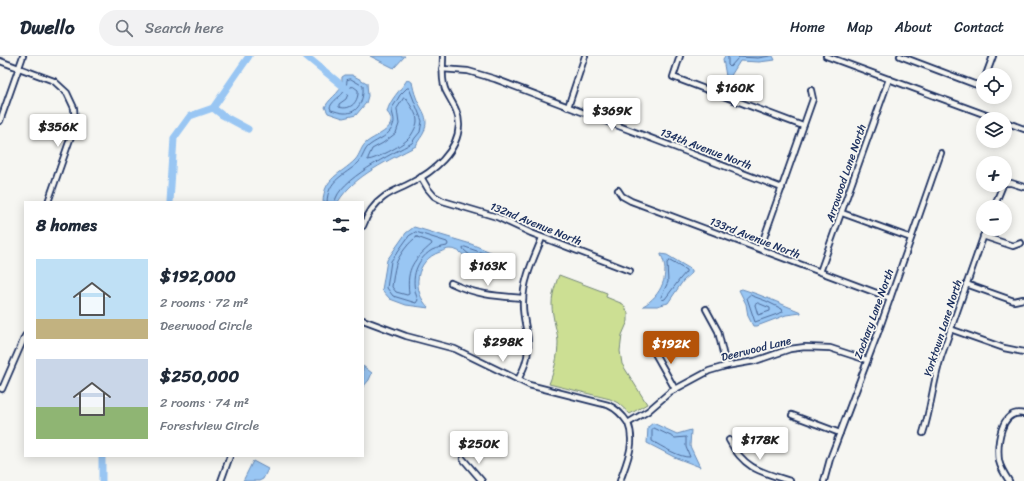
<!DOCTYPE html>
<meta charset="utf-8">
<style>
body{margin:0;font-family:Sriracha,sans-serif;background:#f2f2f3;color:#1f2937;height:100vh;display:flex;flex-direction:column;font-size:15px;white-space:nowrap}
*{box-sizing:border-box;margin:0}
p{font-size:13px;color:#747a83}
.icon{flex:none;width:22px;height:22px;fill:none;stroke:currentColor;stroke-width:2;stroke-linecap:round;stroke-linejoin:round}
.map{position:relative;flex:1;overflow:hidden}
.drawer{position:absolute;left:24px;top:145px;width:340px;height:256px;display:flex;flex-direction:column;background:#fff;border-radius:0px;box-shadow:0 2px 10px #0003}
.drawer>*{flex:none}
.buttons{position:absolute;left:976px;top:12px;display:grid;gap:8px}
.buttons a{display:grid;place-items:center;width:36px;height:36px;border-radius:50%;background:#fff;box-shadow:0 2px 10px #0003;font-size:20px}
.price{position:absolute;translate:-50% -34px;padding:0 9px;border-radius:4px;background:#fff;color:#222;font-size:13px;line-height:26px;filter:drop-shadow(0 1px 2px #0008)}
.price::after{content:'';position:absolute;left:50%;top:24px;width:12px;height:9px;margin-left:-6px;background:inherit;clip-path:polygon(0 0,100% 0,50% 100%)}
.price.active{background:#b45309;color:#fff}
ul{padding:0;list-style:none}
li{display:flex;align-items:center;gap:12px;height:100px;padding:0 12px}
li span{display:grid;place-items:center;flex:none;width:112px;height:80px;border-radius:0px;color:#555}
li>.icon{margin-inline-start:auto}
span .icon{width:48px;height:48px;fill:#fffc;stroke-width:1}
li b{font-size:17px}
h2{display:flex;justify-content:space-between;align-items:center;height:48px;padding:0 12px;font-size:17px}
header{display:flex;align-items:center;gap:24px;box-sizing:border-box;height:56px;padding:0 20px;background:#fff;border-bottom:1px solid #e0e1e3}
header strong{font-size:19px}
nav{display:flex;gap:22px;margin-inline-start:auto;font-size:14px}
.search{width:280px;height:36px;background:#f2f2f3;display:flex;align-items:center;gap:10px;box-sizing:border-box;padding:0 14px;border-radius:22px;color:#747a83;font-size:15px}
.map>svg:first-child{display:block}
.green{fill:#ccdf93;stroke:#748778}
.water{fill:#99c6f3;stroke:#678ab7}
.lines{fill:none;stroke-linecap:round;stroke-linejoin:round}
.shore{stroke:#4d6b9a;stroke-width:1}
.river{stroke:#99c6f3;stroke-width:7}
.minor-casing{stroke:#1b2f5e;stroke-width:8}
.minor{stroke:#f6f6f2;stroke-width:4.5}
.labels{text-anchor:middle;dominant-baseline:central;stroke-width:3.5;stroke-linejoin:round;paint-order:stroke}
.street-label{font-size:11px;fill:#1b2f5e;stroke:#f6f6f2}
</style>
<header>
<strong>Dwello</strong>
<div class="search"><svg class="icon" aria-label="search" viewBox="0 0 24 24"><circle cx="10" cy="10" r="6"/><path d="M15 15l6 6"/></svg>Search here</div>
<nav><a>Home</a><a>Map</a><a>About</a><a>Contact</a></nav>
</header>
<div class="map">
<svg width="1024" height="425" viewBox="0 0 1024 425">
<rect width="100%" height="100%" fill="#f6f6f2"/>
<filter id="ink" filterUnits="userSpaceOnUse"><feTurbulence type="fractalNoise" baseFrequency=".025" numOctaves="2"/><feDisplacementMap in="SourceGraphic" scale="8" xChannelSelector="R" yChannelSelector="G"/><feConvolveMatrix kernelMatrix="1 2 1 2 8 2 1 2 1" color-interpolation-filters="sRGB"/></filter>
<g filter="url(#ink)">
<path class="green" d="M559 219 607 237 606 241 623 248 628 257V265L622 279 620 295 622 308 647 348 630 358 618 347 610 343 549 328C554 315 558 301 558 286 558 277 554 268 553 259 550 244 554 232 559 219Z"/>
<g class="water">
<path d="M370 0H405L394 12Z"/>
<path d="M725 0H773L775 4 759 6 740 5 727 26 723 3Z"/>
<path d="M352 19 367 27 368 40 366 47 356 59 343 62 328 57 325 51C332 38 343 38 342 21L345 19Z"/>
<path d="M407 24 412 26C413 31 414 36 416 41 421 55 430 60 424 76 422 81 418 84 416 90 390 104 354 119 338 146H323C324 121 340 119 355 104 360 99 361 90 367 86 376 79 401 71 387 56 390 43 400 35 407 24Z"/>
<path d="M414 171 471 188 493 197 510 206C505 215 497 214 488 213 486 213 482 214 479 213 469 208 463 192 449 193 447 193 443 195 440 196 415 204 411 235 429 252L406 249 390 243 382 234 387 204 406 177Z"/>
<path d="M661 198 667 199 692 214V217L683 225 668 247 657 250H643C661 240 671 218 661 199Z"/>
<path d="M742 233C762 239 781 248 801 256V257L786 259 757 270H753L748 260 746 248 739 234Z"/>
<path d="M363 310 372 317 369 324 363 331Z"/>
<path d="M653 367 677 378 691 374 690 390 700 411 674 401 647 387 648 371Z"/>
<path d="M253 405 268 413 263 423 259 425H243Z"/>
</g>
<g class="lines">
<g class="shore">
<path d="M728 0V9L730 11 739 1 758 2 770 0"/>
<path d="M351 23 363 30C364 43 359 58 344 57 340 57 335 55 331 54L330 51C336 39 346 42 347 24Z"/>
<path d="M354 31 358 34C359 45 351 55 339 51V48L346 43 351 31Z"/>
<path d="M404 42 407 43C410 50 417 57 417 65 417 70 411 81 407 84 401 90 376 103 368 104V102L372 93 383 87 396 77 399 68 397 53Z"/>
<path d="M327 146C328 123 344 120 358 107 363 102 364 93 370 89 378 83 390 80 393 69 396 63 391 57 392 52L396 46 400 39 407 32H409L422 65 420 76 415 82 412 87C394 97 337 124 335 146"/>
<path d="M416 176 447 186 448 188 447 190C442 191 436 192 432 194 414 205 410 226 418 244L416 247 393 240 387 232 391 205 409 180Z"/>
<path d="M417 181 431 186 432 188C414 204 406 211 409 238L407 239 396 236 392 231C393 223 394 215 396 208 398 201 410 184 417 181Z"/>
<path d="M465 191 492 200 501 206 502 208 500 210 481 209 464 194 463 192Z"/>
<path d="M670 205 686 214V216L680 223 665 243 662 244 661 241 668 226 667 207Z"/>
<path d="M750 239 766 245 782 253 783 256 755 266 747 242Z"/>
<path d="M758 247 770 252V255L758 259 755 249Z"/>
<path d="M654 372 675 382 686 381V391L690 401C680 402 661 390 652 385V374Z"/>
</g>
<g class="river">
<path d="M306 0 349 35"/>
<path d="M213 52 222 59 248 73"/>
<path d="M170 146 174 82 190 60 213 52 249 0"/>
<path d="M102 425V400"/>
</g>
<defs>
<g id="minor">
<path d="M680 0 673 21 803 70"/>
<path d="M826 0 997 63"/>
<path d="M900 0 974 28 979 29 983 27"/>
<path d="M0 5 54 25 67 37 74 52 75 69 48 146"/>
<path d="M442 13 468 15 495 23 782 132"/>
<path d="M986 19 993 0"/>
<path d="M568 51 585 0"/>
<path d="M0 65 23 0"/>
<path d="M1005 66 1024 73"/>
<path d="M421 121 428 133 434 140 443 145 497 161 531 177 630 215"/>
<path d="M1005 127H1011L1024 131"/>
<path d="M618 134 622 140 631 145 890 242"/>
<path d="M994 151 1003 129"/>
<path d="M842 157 911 182"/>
<path d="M363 170C367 159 374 148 384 141 392 135 402 132 411 127 433 116 458 96 459 69 459 54 451 46 445 33 441 22 443 11 443 0"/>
<path d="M983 180 1013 190 1021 187"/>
<path d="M760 193 813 43 811 34"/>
<path d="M820 216 889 23"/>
<path d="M451 227C476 239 496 240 523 242"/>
<path d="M966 228 1014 245 1023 243"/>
<path d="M706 253 718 275 726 310"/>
<path d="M363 264 406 280 455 293 529 329 608 349C617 353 622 358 628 367"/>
<path d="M950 273 1004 292 1024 296"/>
<path d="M653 294 675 333"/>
<path d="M518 324C523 314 528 304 528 292 529 277 522 262 523 246 523 224 534 202 542 182"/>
<path d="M0 332 2 333 25 280"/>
<path d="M792 359 840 377"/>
<path d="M923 377C931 353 933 326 941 301L986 173"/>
<path d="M729 384C744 413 761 416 790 425"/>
<path d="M463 403 482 425"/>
<path d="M221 425 230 400"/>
<path d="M620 425C627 405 636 387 628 367L648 355 670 336 709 315 726 310 755 305 790 293 805 291 830 292 867 304"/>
<path d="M824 425 830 403 879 274 941 97"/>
<path d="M1009 425C1005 419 1001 413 999 405 997 389 1000 352 1024 358"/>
</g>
</defs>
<use href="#minor" class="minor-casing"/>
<use href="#minor" class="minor"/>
</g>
</g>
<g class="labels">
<g class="street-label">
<text transform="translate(706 93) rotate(21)">134th Avenue North</text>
<text transform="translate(846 117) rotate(-71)">Arrowood Lane North</text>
<text transform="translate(536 168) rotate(22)">132nd Avenue North</text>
<text transform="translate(755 182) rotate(21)">133rd Avenue North</text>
<text transform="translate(874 258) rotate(-70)">Zachary Lane North</text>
<text transform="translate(943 272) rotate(-72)">Yorktown Lane North</text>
<text transform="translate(756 293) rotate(-14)">Deerwood Lane</text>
</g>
</g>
</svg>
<div class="buttons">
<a><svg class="icon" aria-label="locate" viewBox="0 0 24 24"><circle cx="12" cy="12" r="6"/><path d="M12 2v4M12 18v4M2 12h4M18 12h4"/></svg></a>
<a><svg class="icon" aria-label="layers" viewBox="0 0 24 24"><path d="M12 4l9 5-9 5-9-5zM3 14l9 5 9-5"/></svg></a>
<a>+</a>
<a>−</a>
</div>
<b class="price" style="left:735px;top:53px">$160K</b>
<b class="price" style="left:612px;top:76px">$369K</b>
<b class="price" style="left:58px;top:92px">$356K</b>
<b class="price" style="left:488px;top:231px">$163K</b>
<b class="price" style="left:503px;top:307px">$298K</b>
<b class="price active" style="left:671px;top:309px">$192K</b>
<b class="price" style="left:760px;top:405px">$178K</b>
<b class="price" style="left:479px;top:409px">$250K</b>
<section class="drawer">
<h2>8 homes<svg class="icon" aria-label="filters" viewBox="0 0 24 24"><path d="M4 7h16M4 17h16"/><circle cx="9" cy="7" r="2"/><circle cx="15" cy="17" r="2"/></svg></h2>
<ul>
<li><span style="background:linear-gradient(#bfe0f5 75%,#c2b280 0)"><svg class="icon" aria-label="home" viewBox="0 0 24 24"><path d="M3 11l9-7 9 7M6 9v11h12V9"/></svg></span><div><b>$192,000</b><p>2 rooms · 72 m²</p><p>Deerwood Circle</p></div></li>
<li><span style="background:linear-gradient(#c9d6e8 60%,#8fb573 0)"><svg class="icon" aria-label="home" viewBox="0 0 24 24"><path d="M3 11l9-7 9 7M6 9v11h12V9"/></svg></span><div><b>$250,000</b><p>2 rooms · 74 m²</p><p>Forestview Circle</p></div></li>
</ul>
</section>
</div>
